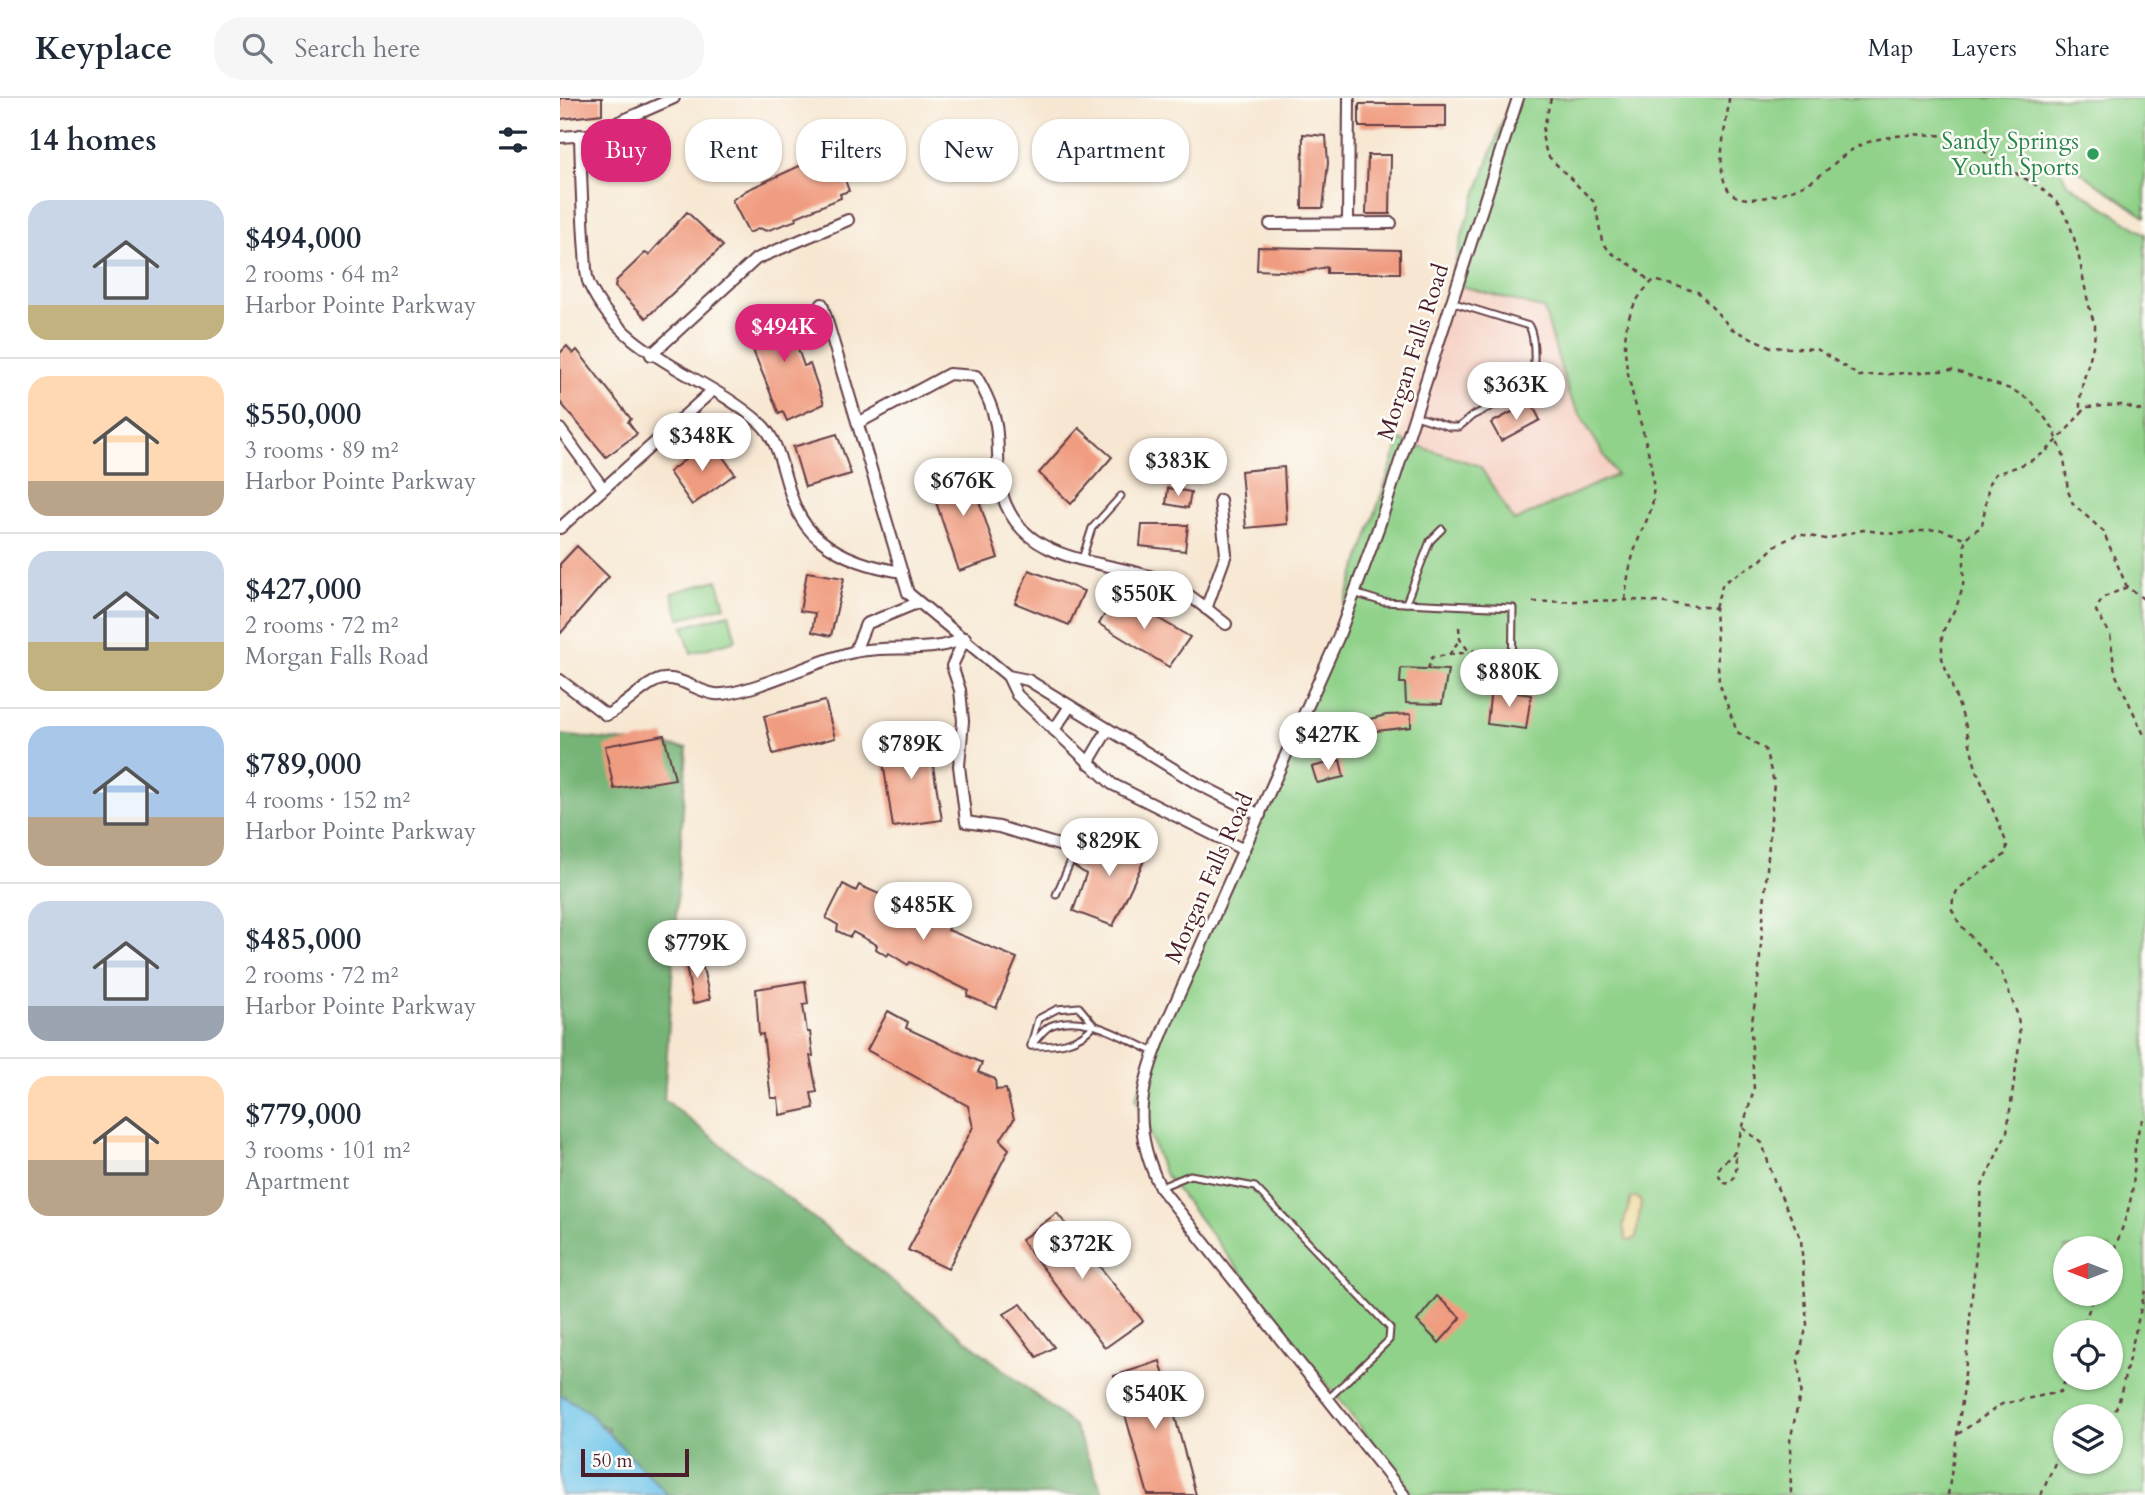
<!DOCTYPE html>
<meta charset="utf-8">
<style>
body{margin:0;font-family:Cardo,serif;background:#f6f6f7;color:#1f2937;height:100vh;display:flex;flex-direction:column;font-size:26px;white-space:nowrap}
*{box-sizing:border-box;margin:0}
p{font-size:23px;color:#747a83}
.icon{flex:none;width:38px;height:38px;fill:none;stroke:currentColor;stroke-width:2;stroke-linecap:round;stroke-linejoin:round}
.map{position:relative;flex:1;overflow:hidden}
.details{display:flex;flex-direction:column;background:#fff;width:560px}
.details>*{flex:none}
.hud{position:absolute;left:21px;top:21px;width:665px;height:63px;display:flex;gap:14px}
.needle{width:46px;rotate:270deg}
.fabs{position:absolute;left:1493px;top:1138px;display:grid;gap:14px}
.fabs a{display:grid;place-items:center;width:70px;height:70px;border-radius:50%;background:#fff;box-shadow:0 2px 5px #0004;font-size:35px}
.scale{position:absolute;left:21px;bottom:18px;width:108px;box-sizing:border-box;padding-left:7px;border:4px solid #4a1f2b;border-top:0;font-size:19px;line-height:24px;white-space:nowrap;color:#4a1f2b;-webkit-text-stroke:5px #fdfcf7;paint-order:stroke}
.price{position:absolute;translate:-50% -60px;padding:0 16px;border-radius:24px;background:#fff;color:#222;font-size:23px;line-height:46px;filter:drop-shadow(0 2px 4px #0008)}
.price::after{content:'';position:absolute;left:50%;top:42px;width:21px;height:16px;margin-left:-10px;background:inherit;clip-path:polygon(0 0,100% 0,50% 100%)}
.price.selected{background:#db2777;color:#fff}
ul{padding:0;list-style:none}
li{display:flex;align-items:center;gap:21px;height:175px;padding:0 28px}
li+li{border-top:2px solid #e0e1e3}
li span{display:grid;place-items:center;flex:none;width:196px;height:140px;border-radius:21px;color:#555}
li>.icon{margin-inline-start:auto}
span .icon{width:84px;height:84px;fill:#fffc;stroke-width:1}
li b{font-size:30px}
h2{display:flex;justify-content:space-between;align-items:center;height:84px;padding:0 28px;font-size:30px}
.pill{padding:0 24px;border-radius:28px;background:#fff;box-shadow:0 2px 5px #0004;font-size:24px;line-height:63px}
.pill.selected{background:#db2777;color:#fff}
header{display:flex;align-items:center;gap:42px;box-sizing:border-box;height:98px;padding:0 35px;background:#fff;border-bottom:2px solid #e0e1e3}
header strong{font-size:33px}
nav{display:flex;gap:38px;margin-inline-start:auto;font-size:24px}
.search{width:490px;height:63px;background:#f6f6f7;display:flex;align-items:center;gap:18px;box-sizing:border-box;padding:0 24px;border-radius:28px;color:#747a83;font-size:26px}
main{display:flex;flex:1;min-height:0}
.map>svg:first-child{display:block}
.built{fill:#f6d2c5}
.green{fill:#90d28a;stroke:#6d785a;stroke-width:2;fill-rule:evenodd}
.forest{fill:#74b476;stroke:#5f6a50;stroke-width:2}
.sand{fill:#eeda9e;stroke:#9c7c64;stroke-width:2}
.water{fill:#6bc3e9;stroke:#5a718a;stroke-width:2}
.building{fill:#f09c80}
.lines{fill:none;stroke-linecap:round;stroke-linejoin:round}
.service-casing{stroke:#643d44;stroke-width:9}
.minor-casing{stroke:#643d44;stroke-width:14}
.path{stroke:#643d44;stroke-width:2.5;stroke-dasharray:5 5;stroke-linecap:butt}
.service{stroke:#fff;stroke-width:5}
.minor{stroke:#fff;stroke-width:10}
.leisure-dot{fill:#2e9e5b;stroke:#fdfcf7;stroke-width:2.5}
.labels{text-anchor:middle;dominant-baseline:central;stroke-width:5;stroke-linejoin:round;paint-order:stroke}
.leisure-label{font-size:23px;fill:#27864d;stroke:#fdfcf7;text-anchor:end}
.street-label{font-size:23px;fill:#4a1f2b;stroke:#fdfcf7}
</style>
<header>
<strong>Keyplace</strong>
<div class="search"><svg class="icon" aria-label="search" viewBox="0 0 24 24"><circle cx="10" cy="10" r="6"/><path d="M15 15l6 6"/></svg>Search here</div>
<nav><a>Map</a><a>Layers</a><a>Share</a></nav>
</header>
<main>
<section class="details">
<h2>14 homes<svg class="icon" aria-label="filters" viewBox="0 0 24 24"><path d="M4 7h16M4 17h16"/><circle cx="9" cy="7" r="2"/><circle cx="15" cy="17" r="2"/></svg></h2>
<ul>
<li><span style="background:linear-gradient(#c9d6e8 75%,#c2b280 0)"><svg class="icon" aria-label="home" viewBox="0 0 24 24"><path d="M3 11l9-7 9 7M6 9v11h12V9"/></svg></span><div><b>$494,000</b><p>2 rooms · 64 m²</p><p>Harbor Pointe Parkway</p></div></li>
<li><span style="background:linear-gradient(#ffd9b3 75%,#b9a48a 0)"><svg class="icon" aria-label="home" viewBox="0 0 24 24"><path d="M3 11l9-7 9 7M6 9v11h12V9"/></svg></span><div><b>$550,000</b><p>3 rooms · 89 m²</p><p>Harbor Pointe Parkway</p></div></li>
<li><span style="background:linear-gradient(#c9d6e8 65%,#c2b280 0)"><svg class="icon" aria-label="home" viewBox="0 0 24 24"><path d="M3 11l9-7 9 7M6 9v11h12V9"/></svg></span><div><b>$427,000</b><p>2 rooms · 72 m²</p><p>Morgan Falls Road</p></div></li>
<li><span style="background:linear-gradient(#a9c7e8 65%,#b9a48a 0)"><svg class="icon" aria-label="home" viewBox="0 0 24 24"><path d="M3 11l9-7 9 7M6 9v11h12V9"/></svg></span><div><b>$789,000</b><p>4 rooms · 152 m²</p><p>Harbor Pointe Parkway</p></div></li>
<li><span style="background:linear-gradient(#c9d6e8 75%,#9aa5b1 0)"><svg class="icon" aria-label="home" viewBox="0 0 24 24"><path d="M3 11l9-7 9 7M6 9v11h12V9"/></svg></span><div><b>$485,000</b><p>2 rooms · 72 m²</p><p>Harbor Pointe Parkway</p></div></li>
<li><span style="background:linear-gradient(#ffd9b3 60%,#b9a48a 0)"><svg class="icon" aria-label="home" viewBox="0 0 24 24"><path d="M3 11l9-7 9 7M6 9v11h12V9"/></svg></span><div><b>$779,000</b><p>3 rooms · 101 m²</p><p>Apartment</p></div></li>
</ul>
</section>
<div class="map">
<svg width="1585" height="1397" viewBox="0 0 1585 1397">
<rect width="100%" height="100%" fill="#fdfcf7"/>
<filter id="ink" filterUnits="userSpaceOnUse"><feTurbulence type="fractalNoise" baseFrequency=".0143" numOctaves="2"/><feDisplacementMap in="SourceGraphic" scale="14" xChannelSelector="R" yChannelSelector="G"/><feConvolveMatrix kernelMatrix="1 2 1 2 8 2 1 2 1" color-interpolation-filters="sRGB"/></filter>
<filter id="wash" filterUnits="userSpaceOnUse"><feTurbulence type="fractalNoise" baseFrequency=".00686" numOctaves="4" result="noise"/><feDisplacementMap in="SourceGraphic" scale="28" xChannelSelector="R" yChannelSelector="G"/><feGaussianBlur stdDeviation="1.57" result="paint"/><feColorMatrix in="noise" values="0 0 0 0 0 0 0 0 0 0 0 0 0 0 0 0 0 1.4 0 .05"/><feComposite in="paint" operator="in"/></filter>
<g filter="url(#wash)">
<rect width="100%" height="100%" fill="#f7e7d2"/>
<path class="built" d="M890 185 984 211 1009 298 1056 377 954 423 920 368 840 342Z"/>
<g class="green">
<path d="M951 0H1585V119L1509 66 1497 63 1506 84 1585 136V1397H853L604 1075 576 999 623 877 745 622 840 342 920 368 954 423 1056 377 1009 298 984 211 890 185 904 130ZM1505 1150H1550V1195H1505ZM1505 1234H1550V1279H1505ZM1505 1318H1550V1363H1505Z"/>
<path d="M157 482 165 508 119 521 112 495Z"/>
<path d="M169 516 176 542 131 555 123 529Z"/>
</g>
<path class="forest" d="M0 637 127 650 104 1001 514 1328 544 1397H84L49 1377 48 1330 0 1306Z"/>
<path class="sand" d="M1071 1100 1077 1099 1081 1104 1076 1140 1070 1143 1066 1141 1063 1128Z"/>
<path class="water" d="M0 1296 28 1314 108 1397H0Z"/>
<g id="blocks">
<g class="building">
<path d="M0 0H42V16L0 21Z"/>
<rect x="799" y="6" width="87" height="23"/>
<path d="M743 36 766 38 768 65 763 110H742Z"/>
<path d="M808 57H831L830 116H806Z"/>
<path d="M259 59 262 65 277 60 289 93 280 96 281 100 236 119 237 122 206 133 200 130 189 135 172 102 187 92Z"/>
<path d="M127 114 163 148 86 220 55 189 56 183 85 155 89 157Z"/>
<path d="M698 149 840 152V175H767V169L742 174 697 172Z"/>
<path d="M222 210 226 218 231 216 242 247 238 251 244 268 250 266 264 306 227 323 223 314 219 316 186 235 189 234 186 226Z"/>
<path d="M7 248 13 256 17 252 71 321 68 324 77 336 46 359 0 304V255Z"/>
<path d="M971 304 980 322 941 343 931 325Z"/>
<path d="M519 330 552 359 511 406 479 375Z"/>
<path d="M277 336 291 376 245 389 233 349Z"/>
<path d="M151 342 175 376 132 407 109 374Z"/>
<path d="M407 367 438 460 399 473 368 380Z"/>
<path d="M724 369 727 426 686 430 681 373Z"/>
<path d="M608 390 631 394 628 410 606 406Z"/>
<path d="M582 427H628L625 453 580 448Z"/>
<path d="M17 448 49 479 0 536V466Z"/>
<path d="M469 472 524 493 509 527 455 505Z"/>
<path d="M247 474 284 480 271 538 252 534 255 515 240 513Z"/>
<path d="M557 496 630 539 609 569 539 526Z"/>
<path d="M841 570 888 572 882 606 846 605 845 585H840Z"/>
<path d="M931 591 971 597 966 631 927 626Z"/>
<path d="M265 603 275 640 213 656 204 618Z"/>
<path d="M851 616V629L807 634 766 653 762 645 802 623 826 617Z"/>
<path d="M104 637 115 681 54 691 45 648Z"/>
<path d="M368 638 382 722 333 729 320 644Z"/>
<path d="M780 662 784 679 757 685 752 669Z"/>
<path d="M543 733 589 752 553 828 513 813 526 776 514 768 518 760 530 766Z"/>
<path d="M283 786 296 793 299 787 337 804 338 802 391 825 388 832 457 860 436 910 407 898 409 893 350 864 348 867 329 855 327 858 316 851 317 847 293 834 290 839 277 833 278 827 266 820Z"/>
<path d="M140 857 150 901 133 906 125 862Z"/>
<path d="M245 883 248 906 243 907 247 934H250L253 958H250L257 994 251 995 254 1010 220 1017 218 1000H211L203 936 199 937 196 891Z"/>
<path d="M328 913 348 924 346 930 422 965 418 974 435 981 436 992 446 991 454 1021 440 1042 449 1051 388 1171 348 1152 413 1029 408 1008 307 952Z"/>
<path d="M497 1115 583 1223 545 1250 461 1142Z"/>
<path d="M877 1198 901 1220 879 1245 857 1223Z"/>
<path d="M461 1206 494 1249 477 1259 444 1216Z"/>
<path d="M600 1263 636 1397H588L554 1278Z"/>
</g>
</g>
</g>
<g filter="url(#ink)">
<use href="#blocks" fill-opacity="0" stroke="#643d44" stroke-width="2"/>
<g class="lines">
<defs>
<g id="service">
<path d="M856 318 890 329H899L912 318 968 290C976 278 976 241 969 228L891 204"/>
<path d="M522 461 532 430 561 398"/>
<path d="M794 495 823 504 953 510 952 586"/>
<path d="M846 505 870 443 882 431"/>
<path d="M496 797 524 733"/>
<path d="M471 947 478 921 497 911 519 909 534 927"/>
<path d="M471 948C476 942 483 932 490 928 525 913 563 941 595 954"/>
<path d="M471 948C495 948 517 947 534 927"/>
<path d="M601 1089 630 1077 695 1089 830 1230 829 1242 768 1301"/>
</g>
<g id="minor">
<path d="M20 37C21 77 22 115 25 154 26 164 25 177 29 186 63 260 144 275 200 325 230 352 220 410 259 441 283 461 312 469 342 474"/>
<path d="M0 39 29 37 114 0"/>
<path d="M788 124 789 0"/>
<path d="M710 126 831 125"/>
<path d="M262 206 348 495 448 578 457 597 552 686 684 752"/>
<path d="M91 257 196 161 288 122"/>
<path d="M298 325 389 276 416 278C425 293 433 309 436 327 440 353 435 381 446 407 473 469 550 461 604 483 627 493 646 511 666 526"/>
<path d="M0 331 43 390"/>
<path d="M0 430 152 293"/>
<path d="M646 511 666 456 660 402"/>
<path d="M405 540 392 568 400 592 403 623 399 668 406 724 439 729 515 752"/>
<path d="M295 553 306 526 357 505"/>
<path d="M448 578 468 582 638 686 700 717"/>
<path d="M0 582 46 617C66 609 87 582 104 581 122 579 138 594 155 596 185 599 260 560 294 554 332 546 370 557 405 540"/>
<path d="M494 632 510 608"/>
<path d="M528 665 548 631"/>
<path d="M844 1397 600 1089C570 1027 580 989 605 928L778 540 819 428 958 0"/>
</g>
</defs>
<use href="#service" class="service-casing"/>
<use href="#minor" class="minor-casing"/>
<g class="path">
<path d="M991 0 982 37 987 57 1035 105 1042 143 1050 154 1076 170 1091 185"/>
<path d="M1169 0C1168 25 1152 72 1170 94 1184 111 1238 92 1255 81 1269 72 1281 57 1297 49 1312 41 1331 38 1348 37 1369 35 1398 38 1416 47 1426 52 1431 62 1441 67 1460 78 1484 89 1498 106 1521 135 1521 191 1535 227 1536 256 1519 281 1520 310H1523"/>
<path d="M1567 489 1542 500 1536 513 1550 536 1555 575 1585 639"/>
<path d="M1065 502C1067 480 1071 460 1079 440 1084 426 1092 415 1093 400 1098 328 1027 242 1094 182L1138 194 1172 231 1211 249 1257 251 1299 278 1393 272 1453 292 1471 303 1493 330 1504 359 1508 393 1513 406 1543 433 1567 489 1585 502"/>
<path d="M973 504 1074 502 1155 510 1159 584 1177 634 1205 651 1214 684 1198 883 1191 931 1194 992 1175 1054 1160 1068 1158 1075 1162 1084 1169 1086C1179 1077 1176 1066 1175 1054"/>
<path d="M1155 510 1163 485 1201 462 1216 447 1238 436 1266 441 1303 432 1336 436 1379 431 1404 440"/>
<path d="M899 529 900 541 908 552 934 556"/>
<path d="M889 557 909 554"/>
<path d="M868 571 872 559 889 557 900 541"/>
<path d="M1183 1030 1202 1045 1215 1085 1241 1141 1247 1227 1238 1262 1241 1292 1230 1343 1231 1397"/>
<path d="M1550 1161C1560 1138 1570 1112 1573 1087 1576 1061 1571 1042 1585 1018"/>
<path d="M1520 1234 1536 1195"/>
<path d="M1550 1321 1558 1307 1585 1193"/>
<path d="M1398 1336 1442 1306 1500 1294 1507 1279"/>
<path d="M1388 1397 1403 1297 1422 1088 1447 1034 1460 940 1458 918 1441 873 1399 825 1392 812 1393 801 1398 791 1446 756 1447 746 1416 671 1405 625 1382 560V535L1397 507 1403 489 1405 440 1422 428 1429 386 1435 376C1487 361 1492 349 1526 309L1563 307 1585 314"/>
<path d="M1481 1397 1498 1358 1505 1349"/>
</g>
<use href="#service" class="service"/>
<use href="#minor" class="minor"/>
</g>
</g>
<circle class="leisure-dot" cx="1533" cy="56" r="7"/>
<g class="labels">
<g class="leisure-label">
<text x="1519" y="43">Sandy Springs<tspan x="1519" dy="26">Youth Sports</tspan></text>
</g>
<g class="street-label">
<text transform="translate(853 254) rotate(-72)">Morgan Falls Road</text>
<text transform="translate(649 780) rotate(-66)">Morgan Falls Road</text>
</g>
</g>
</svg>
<div class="fabs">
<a><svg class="needle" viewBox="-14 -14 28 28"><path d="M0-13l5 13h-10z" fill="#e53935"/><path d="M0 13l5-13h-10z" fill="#747a83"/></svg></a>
<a><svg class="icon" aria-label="locate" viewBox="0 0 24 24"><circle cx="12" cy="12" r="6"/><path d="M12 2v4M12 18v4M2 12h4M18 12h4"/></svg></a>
<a><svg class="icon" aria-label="layers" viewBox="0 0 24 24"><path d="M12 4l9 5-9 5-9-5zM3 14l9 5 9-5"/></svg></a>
</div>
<div class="scale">50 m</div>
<b class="price selected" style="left:224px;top:266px">$494K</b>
<b class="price" style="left:956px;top:324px">$363K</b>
<b class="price" style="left:142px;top:375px">$348K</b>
<b class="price" style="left:618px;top:400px">$383K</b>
<b class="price" style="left:403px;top:420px">$676K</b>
<b class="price" style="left:584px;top:533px">$550K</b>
<b class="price" style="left:949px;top:611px">$880K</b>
<b class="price" style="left:768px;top:674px">$427K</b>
<b class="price" style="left:351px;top:683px">$789K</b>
<b class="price" style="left:549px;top:780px">$829K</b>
<b class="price" style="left:363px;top:844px">$485K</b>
<b class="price" style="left:137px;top:882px">$779K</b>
<b class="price" style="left:522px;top:1183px">$372K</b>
<b class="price" style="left:595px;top:1333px">$540K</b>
<div class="hud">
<a class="pill selected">Buy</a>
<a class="pill">Rent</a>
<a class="pill">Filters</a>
<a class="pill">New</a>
<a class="pill">Apartment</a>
</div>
</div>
</main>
